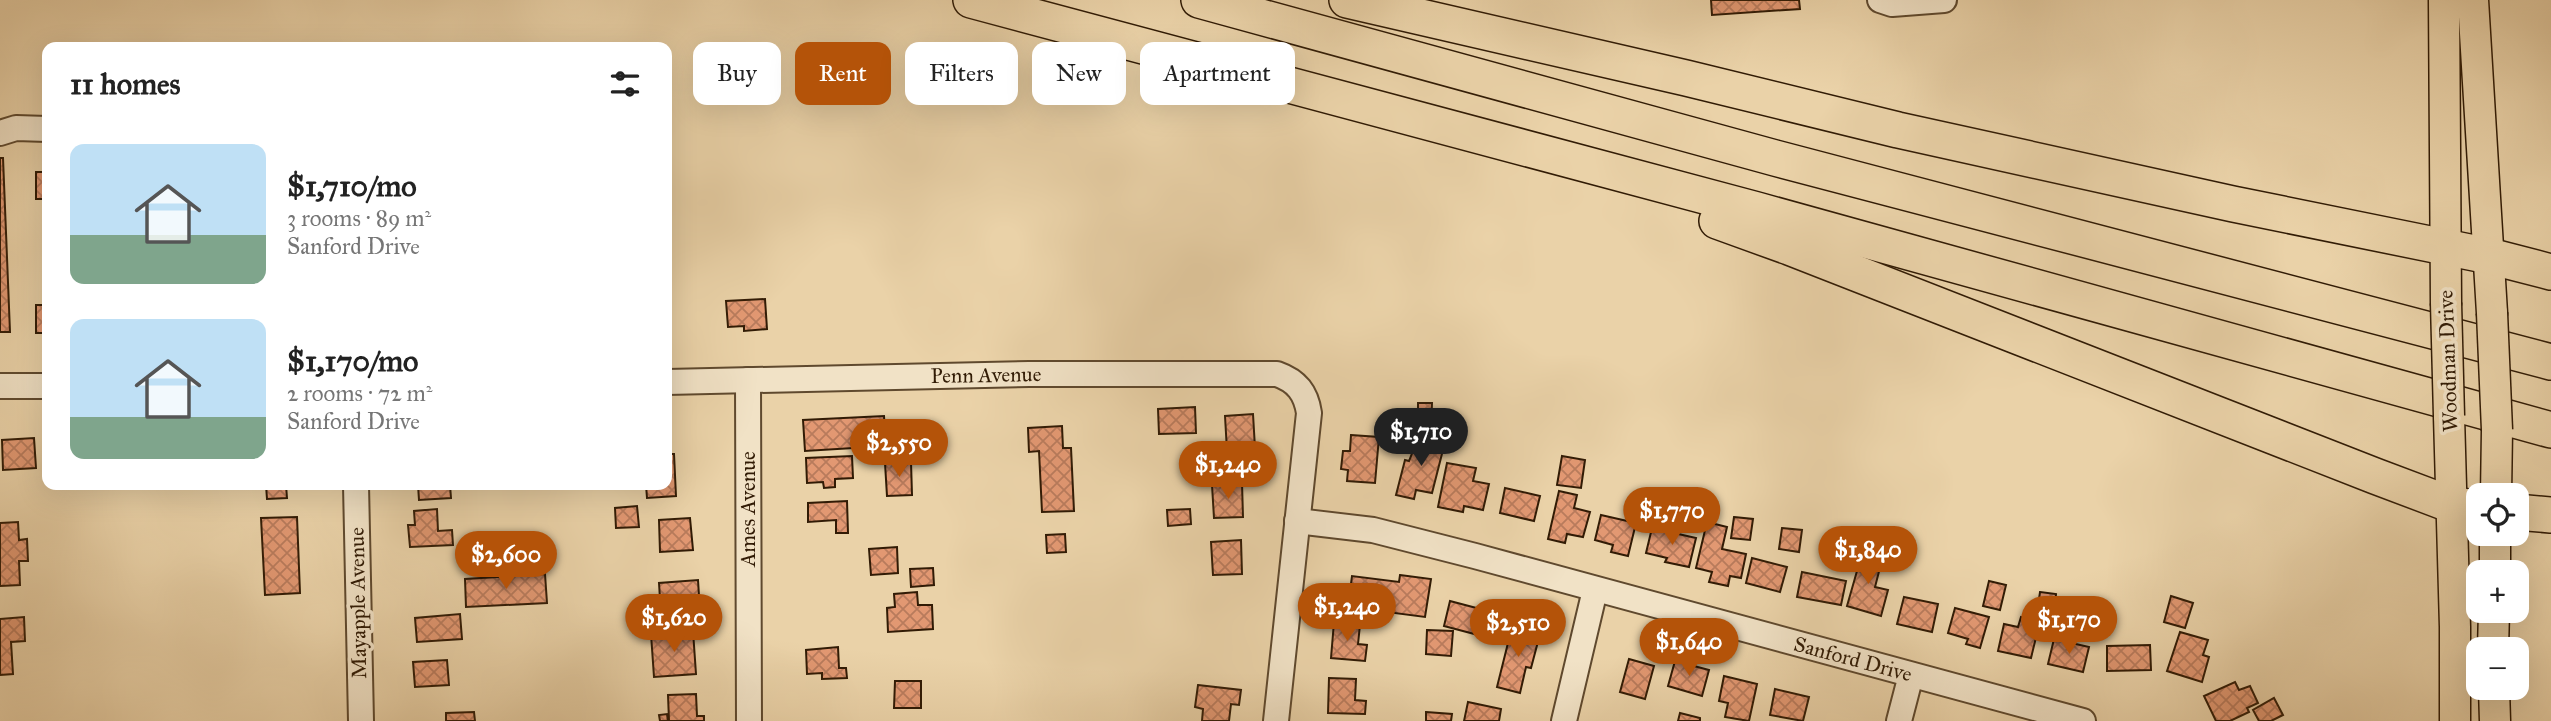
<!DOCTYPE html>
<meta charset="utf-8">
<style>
body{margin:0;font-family:"IM FELL Great Primer",serif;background:#f2f2f2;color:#222;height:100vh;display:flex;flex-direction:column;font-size:26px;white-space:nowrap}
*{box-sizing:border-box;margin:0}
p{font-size:23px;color:#767676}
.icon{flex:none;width:38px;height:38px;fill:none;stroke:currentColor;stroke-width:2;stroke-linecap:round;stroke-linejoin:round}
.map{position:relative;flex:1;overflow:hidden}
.panel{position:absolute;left:42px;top:42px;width:630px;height:448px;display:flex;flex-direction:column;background:#fff;border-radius:14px;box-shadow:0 7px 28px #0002}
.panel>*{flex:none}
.guide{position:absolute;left:693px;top:42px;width:665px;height:63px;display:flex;gap:14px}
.fabs{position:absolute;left:2466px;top:483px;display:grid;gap:14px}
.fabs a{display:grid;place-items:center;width:63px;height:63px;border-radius:14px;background:#fff;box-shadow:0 7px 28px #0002;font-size:35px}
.price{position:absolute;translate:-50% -60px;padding:0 16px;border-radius:24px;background:#b45309;color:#fff;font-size:23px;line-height:46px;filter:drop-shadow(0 2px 4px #0008)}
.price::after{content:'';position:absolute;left:50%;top:42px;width:21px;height:16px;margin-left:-10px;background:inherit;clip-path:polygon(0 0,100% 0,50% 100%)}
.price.current{background:#222;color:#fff}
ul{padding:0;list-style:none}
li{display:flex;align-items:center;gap:21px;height:175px;padding:0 28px}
li span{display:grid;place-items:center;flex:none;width:196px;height:140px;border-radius:14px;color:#555}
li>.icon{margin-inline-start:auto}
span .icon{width:84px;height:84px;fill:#fffc;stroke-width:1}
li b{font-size:30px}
h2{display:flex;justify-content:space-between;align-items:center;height:84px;padding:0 28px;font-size:30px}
.chip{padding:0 24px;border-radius:14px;background:#fff;box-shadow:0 7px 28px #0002;font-size:24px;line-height:63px}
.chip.current{background:#b45309;color:#fff}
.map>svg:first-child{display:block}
.building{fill:url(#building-cross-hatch);stroke:#311b05;stroke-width:2}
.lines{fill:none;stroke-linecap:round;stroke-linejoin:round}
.minor-casing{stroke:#5f492e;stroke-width:28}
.major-casing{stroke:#311b05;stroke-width:33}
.highway-casing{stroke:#311b05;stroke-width:38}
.minor{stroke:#f1e2c6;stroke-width:24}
.major{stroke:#ead2a8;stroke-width:30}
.highway{stroke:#ead2a8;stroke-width:35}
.major-bridge-casing{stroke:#311b05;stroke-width:33;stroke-linecap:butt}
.major-bridge{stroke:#ead2a8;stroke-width:30}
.labels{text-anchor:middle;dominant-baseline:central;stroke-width:7;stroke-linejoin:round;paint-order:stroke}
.street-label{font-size:21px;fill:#311b05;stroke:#f1e2c6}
</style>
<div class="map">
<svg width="2551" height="721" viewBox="0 0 2551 721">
<defs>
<pattern id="building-cross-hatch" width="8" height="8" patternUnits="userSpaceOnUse" patternTransform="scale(1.75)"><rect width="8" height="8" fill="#e29872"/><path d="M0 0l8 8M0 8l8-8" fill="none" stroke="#b87b5c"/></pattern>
</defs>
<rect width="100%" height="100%" fill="#ead2a8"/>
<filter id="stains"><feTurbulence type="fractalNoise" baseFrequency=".00286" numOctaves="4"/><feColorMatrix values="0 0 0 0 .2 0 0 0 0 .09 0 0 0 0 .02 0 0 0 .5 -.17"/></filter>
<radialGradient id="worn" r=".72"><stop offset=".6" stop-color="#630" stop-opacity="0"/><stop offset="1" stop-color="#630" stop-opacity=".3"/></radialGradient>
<g class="building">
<path d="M1711 0H1799L1800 9 1712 15Z"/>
<path d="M0 158H3L10 332H0Z"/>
<rect x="36" y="172" width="11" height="27"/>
<path d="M765 299 767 329 744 331V326L728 327 726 301Z"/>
<rect x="36" y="305" width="11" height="28"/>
<path d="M1418 403H1432L1431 429 1418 428Z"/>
<path d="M1195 407 1196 433 1159 434 1158 409Z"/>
<path d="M1253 414 1256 465 1212 468V452L1227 451 1225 416Z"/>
<path d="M884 416 886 446 805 451 803 420Z"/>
<path d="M1062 426 1063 448H1071L1074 511 1042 512 1039 451 1029 452 1028 428Z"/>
<path d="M1351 435 1379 437 1375 483 1347 481 1348 470 1341 469 1343 451H1350Z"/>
<path d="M1419 436 1445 442 1432 493 1416 490 1414 499 1396 495 1405 460 1409 461Z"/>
<path d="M34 438 36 468 3 470 2 440Z"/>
<path d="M667 454H674L676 496 647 498 646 485H667Z"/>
<path d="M852 456 853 478 835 479V487L824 488 823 482 807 483 806 458Z"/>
<path d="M1562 456 1585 460 1581 488 1557 485Z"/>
<path d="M911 462 912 495 887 496 885 463Z"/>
<path d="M1447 463 1476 468 1473 481 1489 484 1483 510 1464 506 1463 512 1438 507Z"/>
<path d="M1242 483 1243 517 1214 518 1212 485Z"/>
<path d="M266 485H286L287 498 267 499Z"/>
<path d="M418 485H450L451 498 419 500Z"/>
<path d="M1505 488 1540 496 1534 521 1500 513Z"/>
<path d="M1559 491 1577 495 1574 508 1590 512 1583 537 1567 534 1565 543 1548 539Z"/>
<path d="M1633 497 1650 500 1647 522 1630 519Z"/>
<path d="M847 501 848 533H836V520L808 522V503Z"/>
<path d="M637 506 639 527 616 528 615 508Z"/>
<path d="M437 509 438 531 452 530 453 545 410 547 408 525H415L414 511Z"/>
<path d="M1190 509 1191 524 1168 526 1167 510Z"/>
<path d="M1601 515 1636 523 1628 556 1611 552 1613 545 1595 540Z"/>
<path d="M297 517 300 593 265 595 261 518Z"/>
<path d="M1734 517 1753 519 1750 540 1731 538Z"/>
<path d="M690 518 693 550 660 552 659 520Z"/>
<path d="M18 522 19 540 27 539 28 561H19L20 585 0 586V523Z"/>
<path d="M1707 522 1727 527 1722 549 1746 554 1741 578 1730 576 1728 586 1709 582 1712 572 1696 568Z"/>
<path d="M1652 528 1696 538 1689 567 1665 562 1667 558 1646 553Z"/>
<path d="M1782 528 1802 530 1799 552 1779 549Z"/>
<path d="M1065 534 1066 552 1047 553 1046 535Z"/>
<path d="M1241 540 1242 574 1213 575 1211 542Z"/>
<path d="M1836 541 1854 546 1848 568 1829 563Z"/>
<path d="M897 547 898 573 871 575 869 549Z"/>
<path d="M1863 550 1883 556 1875 587 1888 590 1881 616 1847 606Z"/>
<path d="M1752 558 1787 567 1780 592 1746 583Z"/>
<path d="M933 568 934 585 911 587 910 569Z"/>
<path d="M1802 572 1846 581 1841 605 1797 597Z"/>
<path d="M545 574 547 603 466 607 465 579Z"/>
<path d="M1400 575 1431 579 1425 617 1348 607 1352 576 1399 582Z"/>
<path d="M698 580 700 612 661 615 659 583Z"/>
<path d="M1989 581 2006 585 2000 610 1983 606Z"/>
<path d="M917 592 918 605H932L933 629 888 632 887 608 895 607 894 594Z"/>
<path d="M2040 592 2056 594 2054 615 2037 613Z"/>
<path d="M2171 596 2193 603 2185 628 2164 622Z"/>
<path d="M1904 597 1938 604 1932 632 1897 624Z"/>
<path d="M2083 600 2108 607 2102 631 2077 625Z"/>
<path d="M1450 601 1484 610 1478 635 1444 626Z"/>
<path d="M1955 608 1989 617 1980 648 1966 644 1968 639 1948 633Z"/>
<path d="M460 614 462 639 417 642 415 618Z"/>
<path d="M24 617 25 641 11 642 13 674 0 675V619Z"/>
<path d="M2021 617 2040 621 2031 658 1998 651 2004 624 2018 627Z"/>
<path d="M1334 622 1360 625 1358 644 1367 645 1365 661 1331 658Z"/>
<path d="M1512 627 1540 634 1531 668 1526 667 1520 693 1497 687Z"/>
<path d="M1427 630 1453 631 1451 656 1426 654Z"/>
<path d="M693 631 696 674 654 677 651 634Z"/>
<path d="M2180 632 2208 640 2203 655 2209 657 2202 682 2167 671Z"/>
<path d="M2054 639 2089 647 2083 672 2048 664Z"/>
<path d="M2150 645 2151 670 2107 671V646Z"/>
<path d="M838 647 839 668H846L847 678 822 679V673L807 674 806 650Z"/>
<path d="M1629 659 1654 666 1645 699 1620 692Z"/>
<path d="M447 660 449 685 415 687 413 662Z"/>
<path d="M1675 661 1709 670 1702 696 1668 686Z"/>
<path d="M1724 676 1757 684 1749 721 1725 717 1728 703 1719 701Z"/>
<path d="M1329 678 1356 679 1355 700 1366 701 1365 714 1328 713Z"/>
<path d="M895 681H921V708H894Z"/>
<path d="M2235 682 2239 690 2250 686 2258 703 2247 708 2249 712 2230 721H2216L2204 696Z"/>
<path d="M1198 685 1241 690 1239 705 1231 704 1229 721H1202L1203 709 1195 707Z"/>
<path d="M1775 689 1809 697 1803 721 1770 715Z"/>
<path d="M696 694 697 716H704V721H669L668 695Z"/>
<path d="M2274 698 2283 715 2271 721H2259L2253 710Z"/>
<path d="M1468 702 1501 709 1499 721H1464Z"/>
<path d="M474 712 475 721H446V713Z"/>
<path d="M1426 712 1452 714 1451 721H1426Z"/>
<path d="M1680 713 1700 718V721H1678Z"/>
<path d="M667 714 668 721H660L659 715Z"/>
</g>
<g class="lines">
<defs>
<g id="minor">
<path d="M1880 0 1892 4 1944 0"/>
<path d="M0 133 16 128 47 129"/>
<path d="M748 380 749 721"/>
<path d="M667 382 1029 374H1277C1297 381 1306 393 1309 413L1276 721"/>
<path d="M0 386H47"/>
<path d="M356 485 361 721"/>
<path d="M1297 521 1373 530 1475 556 2083 721"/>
<path d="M1564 721 1595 590"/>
<path d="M1899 721 1911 675"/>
</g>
<g id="major">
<path d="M2444 0 2446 303"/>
<path d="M2473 0 2492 313"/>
<path d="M2449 416 2455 627V721"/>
<path d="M2496 495 2497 430"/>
<path d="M2495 572V534"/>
<path d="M2493 649 2494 611"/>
<path d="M2494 688 2495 721"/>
</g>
<g id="highway">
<path d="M971 0 1757 210 2551 430"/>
<path d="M1199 0 1775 158 2551 362"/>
<path d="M1347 0 1686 78 1898 130 2233 204 2489 256 2551 272"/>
<path d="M1717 221 1789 247 2375 476 2452 505 2478 508"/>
<path d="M2516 512 2551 515"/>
</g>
</defs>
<use href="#minor" class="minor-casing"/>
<use href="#major" class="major-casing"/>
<use href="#highway" class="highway-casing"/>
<use href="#minor" class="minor"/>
<use href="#major" class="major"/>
<use href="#highway" class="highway"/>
<defs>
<g id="major-bridge">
<path d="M2446 303 2449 416"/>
<path d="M2492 313 2497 430"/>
</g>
</defs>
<use href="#major-bridge" class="major-bridge-casing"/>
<use href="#major-bridge" class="major-bridge"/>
</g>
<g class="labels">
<g class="street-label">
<text transform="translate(2448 361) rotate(-92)">Woodman Drive</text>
<text transform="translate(986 375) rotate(-1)">Penn Avenue</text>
<text transform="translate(748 509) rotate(-90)">Ames Avenue</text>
<text transform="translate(358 603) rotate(-91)">Mayapple Avenue</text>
<text transform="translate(1853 659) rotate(15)">Sanford Drive</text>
</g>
</g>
<rect width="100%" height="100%" filter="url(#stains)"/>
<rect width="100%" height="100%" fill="url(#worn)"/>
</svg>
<div class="fabs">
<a><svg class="icon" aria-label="locate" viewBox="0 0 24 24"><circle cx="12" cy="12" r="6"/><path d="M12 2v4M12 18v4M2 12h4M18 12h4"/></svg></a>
<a>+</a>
<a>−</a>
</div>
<b class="price current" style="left:1421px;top:468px">$1,710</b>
<b class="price" style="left:899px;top:479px">$2,550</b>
<b class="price" style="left:1228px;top:501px">$1,240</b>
<b class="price" style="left:1672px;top:547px">$1,770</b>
<b class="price" style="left:1868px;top:586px">$1,840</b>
<b class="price" style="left:506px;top:591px">$2,600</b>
<b class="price" style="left:1347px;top:643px">$1,240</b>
<b class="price" style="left:674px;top:654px">$1,620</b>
<b class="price" style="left:2069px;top:656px">$1,170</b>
<b class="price" style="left:1518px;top:659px">$2,510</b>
<b class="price" style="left:1689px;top:678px">$1,640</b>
<div class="guide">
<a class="chip">Buy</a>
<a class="chip current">Rent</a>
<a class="chip">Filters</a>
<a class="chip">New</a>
<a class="chip">Apartment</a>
</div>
<section class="panel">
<h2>11 homes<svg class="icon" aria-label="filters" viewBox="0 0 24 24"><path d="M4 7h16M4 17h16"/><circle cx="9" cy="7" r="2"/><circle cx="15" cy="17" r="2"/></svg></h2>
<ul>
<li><span style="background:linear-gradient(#bfe0f5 65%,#7fa58c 0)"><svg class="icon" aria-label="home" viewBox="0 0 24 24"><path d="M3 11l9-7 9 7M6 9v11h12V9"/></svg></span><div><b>$1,710/mo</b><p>3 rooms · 89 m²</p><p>Sanford Drive</p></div></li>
<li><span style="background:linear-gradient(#bfe0f5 70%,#7fa58c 0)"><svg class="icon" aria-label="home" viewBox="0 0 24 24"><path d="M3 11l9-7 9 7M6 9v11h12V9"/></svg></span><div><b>$1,170/mo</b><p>2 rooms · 72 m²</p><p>Sanford Drive</p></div></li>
</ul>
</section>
</div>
